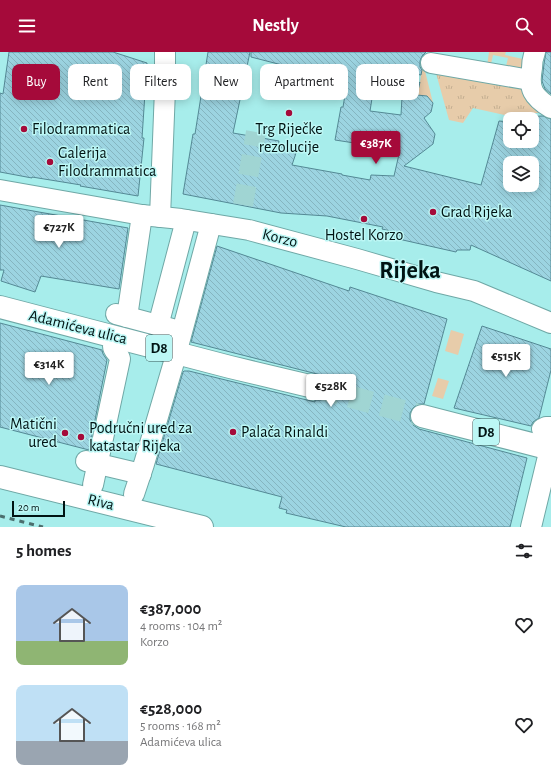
<!DOCTYPE html>
<meta charset="utf-8">
<style>
body{margin:0;font-family:"Alegreya Sans",sans-serif;background:#f6f6f6;color:#202124;height:100vh;display:flex;flex-direction:column;font-size:15px;white-space:nowrap}
*{box-sizing:border-box;margin:0}
p{font-size:13px;color:#757577}
.icon{flex:none;width:22px;height:22px;fill:none;stroke:currentColor;stroke-width:2;stroke-linecap:round;stroke-linejoin:round}
.map{position:relative;height:475px;overflow:hidden}
.side{display:flex;flex-direction:column;background:#fff;flex:1}
.side>*{flex:none}
.guide{position:absolute;left:12px;top:12px;width:527px;height:36px;display:flex;gap:8px}
.fabs{position:absolute;left:503px;top:60px;display:grid;gap:8px}
.fabs a{display:grid;place-items:center;width:36px;height:36px;border-radius:8px;background:#fff;box-shadow:0 2px 10px #0003;font-size:20px}
.scale{position:absolute;left:12px;bottom:10px;width:53px;box-sizing:border-box;padding-left:4px;border:2px solid #001313;border-top:0;font-size:11px;line-height:14px;white-space:nowrap;color:#001313;-webkit-text-stroke:3px #bcf7f5;paint-order:stroke}
.price{position:absolute;translate:-50% -34px;padding:0 9px;border-radius:4px;background:#fff;color:#222;font-size:13px;line-height:26px;filter:drop-shadow(0 1px 2px #0008)}
.price::after{content:'';position:absolute;left:50%;top:24px;width:12px;height:9px;margin-left:-6px;background:inherit;clip-path:polygon(0 0,100% 0,50% 100%)}
.price.active{background:#a50a3a;color:#fff}
ul{padding:0;list-style:none}
li{display:flex;align-items:center;gap:12px;height:100px;padding:0 16px}
li span{display:grid;place-items:center;flex:none;width:112px;height:80px;border-radius:8px;color:#555}
li>.icon{margin-inline-start:auto}
span .icon{width:48px;height:48px;fill:#fffc;stroke-width:1}
li b{font-size:17px}
h2{display:flex;justify-content:space-between;align-items:center;height:48px;padding:0 16px;font-size:17px}
.tag{padding:0 14px;border-radius:8px;background:#fff;box-shadow:0 2px 10px #0003;font-size:14px;line-height:36px}
.tag.active{background:#a50a3a;color:#fff}
header{display:flex;justify-content:space-between;align-items:center;height:52px;padding:0 16px;background:#a50a3a;color:#fff;font-size:18px;font-weight:700}
.map>svg:first-child{display:block}
.built{fill:#a7edeb;fill-rule:evenodd}
.grass{fill:#e7ccaa}
.park{fill:url(#park-tufts)}
.building{fill:url(#building-back-hatch);stroke:#548995;fill-rule:evenodd}
.lines{fill:none;stroke-linecap:round;stroke-linejoin:round}
.minor-tunnel{stroke:#a0d5d3;stroke-width:20;stroke-dasharray:20 10;stroke-linecap:butt}
.major-tunnel{stroke:#a0d5d3;stroke-width:22;stroke-dasharray:22 11;stroke-linecap:butt}
.minor-casing{stroke:#6fa8a6;stroke-width:22}
.major-casing{stroke:#6fa8a6;stroke-width:24}
.minor{stroke:#fff;stroke-width:20}
.major{stroke:#fff;stroke-width:22}
.rail{stroke:#4b6e6d;stroke-width:3;stroke-dasharray:5 5;stroke-linecap:butt}
.poi-dot{fill:#a50a3a;stroke:#bcf7f5;stroke-width:1.5}
.labels{text-anchor:middle;dominant-baseline:central;stroke-width:3;stroke-linejoin:round;paint-order:stroke}
.shield{fill:#bcf7f5;stroke:#385757;stroke-width:1}
.shield-label{font-size:15px;font-weight:bold;fill:#001313}
.poi-label{font-size:16px;fill:#001313;stroke:#bcf7f5;text-anchor:start}
.street-label{font-size:16px;fill:#001313;stroke:#bcf7f5}
.town-label{font-size:24px;font-weight:bold;fill:#001313;stroke:#bcf7f5}
</style>
<header><svg class="icon" aria-label="menu" viewBox="0 0 24 24"><path d="M4 6h16M4 12h16M4 18h16"/></svg>Nestly<svg class="icon" aria-label="search" viewBox="0 0 24 24"><circle cx="10" cy="10" r="6"/><path d="M15 15l6 6"/></svg></header>
<div class="map">
<svg width="551" height="475" viewBox="0 0 551 475">
<defs>
<pattern id="park-tufts" width="24" height="20" patternUnits="userSpaceOnUse"><rect width="24" height="20" fill="#e7ccaa"/><path d="M3 7l-1-3M5 7V3M7 7l1-3M15 17l-1-3M17 17v-4M19 17l1-3" fill="none" stroke="#c4ae91"/></pattern>
<pattern id="building-back-hatch" width="6" height="6" patternUnits="userSpaceOnUse"><rect width="6" height="6" fill="#9cd4e1"/><path d="M-1 5l2 2M0 0l6 6M5-1l2 2" fill="none" stroke="#85b5c0"/></pattern>
</defs>
<rect width="100%" height="100%" fill="#bcf7f5"/>
<path class="built" d="M0 0H551V475H0ZM510 67H532V89H510ZM510 111H532V133H510Z"/>
<g class="grass">
<path d="M489 0H506L505 3 523 7 524 22 505 18 508 6 493 3 490 16 487 14Z"/>
<path d="M423 11 433 51 427 44 418 43Z"/>
<path d="M451 278 464 282 458 303 445 299Z"/>
<path d="M438 326 449 329 443 347 432 344Z"/>
</g>
<path class="park" d="M434 14 515 32 549 61H533L509 64 473 56 463 71 449 68Z"/>
<g class="building">
<path d="M9 0H113L147 11 142 86H144L138 144 80 134 81 133 32 125V126L0 120V41L3 42Z"/>
<path d="M208 0H250L233 81 279 89 278 94 297 98 292 113 342 122V123L370 128 371 123 394 124 400 98 335 88 341 55H343L347 31 310 21 308 26 284 19 286 14 251 5V0H426L422 4 420 9V15L422 18 421 23 377 15 370 59 401 63 402 45 420 30 417 43 427 44 433 51 431 60 424 66 435 82 433 92 404 114 481 133 499 69 510 70V89H532V67H518L519 65 543 64 551 67V229L471 193 470 198H457L456 200 394 186 395 180 382 177 383 175 327 164 281 161 183 142 193 82H195ZM510 111H532V133H510Z"/>
<path d="M546 0H551V42L545 37 542 29 544 12Z"/>
<path d="M0 153 128 176 119 237 41 224 35 240 1 229 4 218H0Z"/>
<path d="M217 194 349 239 350 235 447 267 424 352H418L413 356 410 361V368L413 373 419 377 527 406 510 475H346L286 461 287 458 279 456 282 445 156 412 183 320 184 319H189L315 350V348H321L327 345 330 339V332L327 327 321 324V323L191 290Z"/>
<path d="M0 271 102 298 103 302 107 308 89 398 0 375Z"/>
<path d="M482 274 551 297V318L539 366 533 370 531 374 454 356Z"/>
</g>
<g class="lines">
<path class="minor-tunnel" d="M243 153 256 80"/>
<path class="major-tunnel" d="M318 336 422 364"/>
<defs>
<g id="minor">
<path d="M535 0C533 5 532 11 532 16 528 37 533 45 551 56"/>
<path d="M431 11 530 28"/>
<path d="M0 138 142 163 181 167 249 178 357 207 436 230 474 239 551 271"/>
<path d="M160 165 165 37V0"/>
<path d="M116 262 172 277"/>
<path d="M127 265 142 163"/>
<path d="M158 274 186 168"/>
<path d="M179 291 211 172"/>
<path d="M542 377 546 375H551"/>
<path d="M86 409 141 422"/>
<path d="M93 433 120 307C119 301 113 300 113 294"/>
<path d="M134 442 144 412 174 310"/>
<path d="M531 475 551 392"/>
</g>
<g id="major">
<path d="M0 255 230 315 318 336"/>
<path d="M422 364 551 397"/>
<path d="M0 425 202 475"/>
</g>
</defs>
<use href="#minor" class="minor-casing"/>
<use href="#major" class="major-casing"/>
<use href="#minor" class="minor"/>
<use href="#major" class="major"/>
<path class="rail" d="M0 464 43 475"/>
</g>
<g class="poi-dot">
<circle cx="289" cy="61" r="4"/>
<circle cx="24" cy="77" r="4"/>
<circle cx="50" cy="110" r="4"/>
<circle cx="433" cy="160" r="4"/>
<circle cx="364" cy="167" r="4"/>
<circle cx="233" cy="380" r="4"/>
<circle cx="65" cy="381" r="4"/>
<circle cx="81" cy="385" r="4"/>
</g>
<g class="labels">
<g class="shield">
<rect x="146" y="283" width="26" height="26" rx="3"/>
<rect x="473" y="367" width="26" height="26" rx="3"/>
</g>
<g class="shield-label">
<text x="159" y="296">D8</text>
<text x="486" y="380">D8</text>
</g>
<g class="poi-label">
<text x="32" y="77">Filodrammatica</text>
<text x="289" y="77" text-anchor="middle">Trg Riječke<tspan x="289" dy="18">rezolucije</tspan></text>
<text x="58" y="101">Galerija<tspan x="58" dy="18">Filodrammatica</tspan></text>
<text x="441" y="160">Grad Rijeka</text>
<text x="364" y="183" text-anchor="middle">Hostel Korzo</text>
<text x="57" y="372" text-anchor="end">Matični<tspan x="57" dy="18">ured</tspan></text>
<text x="89" y="376">Područni ured za<tspan x="89" dy="18">katastar Rijeka</tspan></text>
<text x="241" y="380">Palača Rinaldi</text>
</g>
<g class="street-label">
<text transform="translate(280 186) rotate(14)">Korzo</text>
<text transform="translate(78 275) rotate(14)">Adamićeva ulica</text>
<text transform="translate(101 450) rotate(14)">Riva</text>
</g>
<g class="town-label">
<text x="410" y="219">Rijeka</text>
</g>
</g>
</svg>
<div class="fabs">
<a><svg class="icon" aria-label="locate" viewBox="0 0 24 24"><circle cx="12" cy="12" r="6"/><path d="M12 2v4M12 18v4M2 12h4M18 12h4"/></svg></a>
<a><svg class="icon" aria-label="layers" viewBox="0 0 24 24"><path d="M12 4l9 5-9 5-9-5zM3 14l9 5 9-5"/></svg></a>
</div>
<div class="scale">20 m</div>
<b class="price active" style="left:376px;top:113px">€387K</b>
<b class="price" style="left:59px;top:197px">€727K</b>
<b class="price" style="left:506px;top:326px">€515K</b>
<b class="price" style="left:49px;top:334px">€314K</b>
<b class="price" style="left:331px;top:356px">€528K</b>
<div class="guide">
<a class="tag active">Buy</a>
<a class="tag">Rent</a>
<a class="tag">Filters</a>
<a class="tag">New</a>
<a class="tag">Apartment</a>
<a class="tag">House</a>
</div>
</div>
<section class="side">
<h2>5 homes<svg class="icon" aria-label="filters" viewBox="0 0 24 24"><path d="M4 7h16M4 17h16"/><circle cx="9" cy="7" r="2"/><circle cx="15" cy="17" r="2"/></svg></h2>
<ul>
<li><span style="background:linear-gradient(#a9c7e8 70%,#8fb573 0)"><svg class="icon" aria-label="home" viewBox="0 0 24 24"><path d="M3 11l9-7 9 7M6 9v11h12V9"/></svg></span><div><b>€387,000</b><p>4 rooms · 104 m²</p><p>Korzo</p></div><svg class="icon" aria-label="heart" viewBox="0 0 24 24"><path d="M12 20l-8-8c-3-5 5-10 8-4 3-6 11-1 8 4z"/></svg></li>
<li><span style="background:linear-gradient(#bfe0f5 70%,#9aa5b1 0)"><svg class="icon" aria-label="home" viewBox="0 0 24 24"><path d="M3 11l9-7 9 7M6 9v11h12V9"/></svg></span><div><b>€528,000</b><p>5 rooms · 168 m²</p><p>Adamićeva ulica</p></div><svg class="icon" aria-label="heart" viewBox="0 0 24 24"><path d="M12 20l-8-8c-3-5 5-10 8-4 3-6 11-1 8 4z"/></svg></li>
</ul>
</section>
